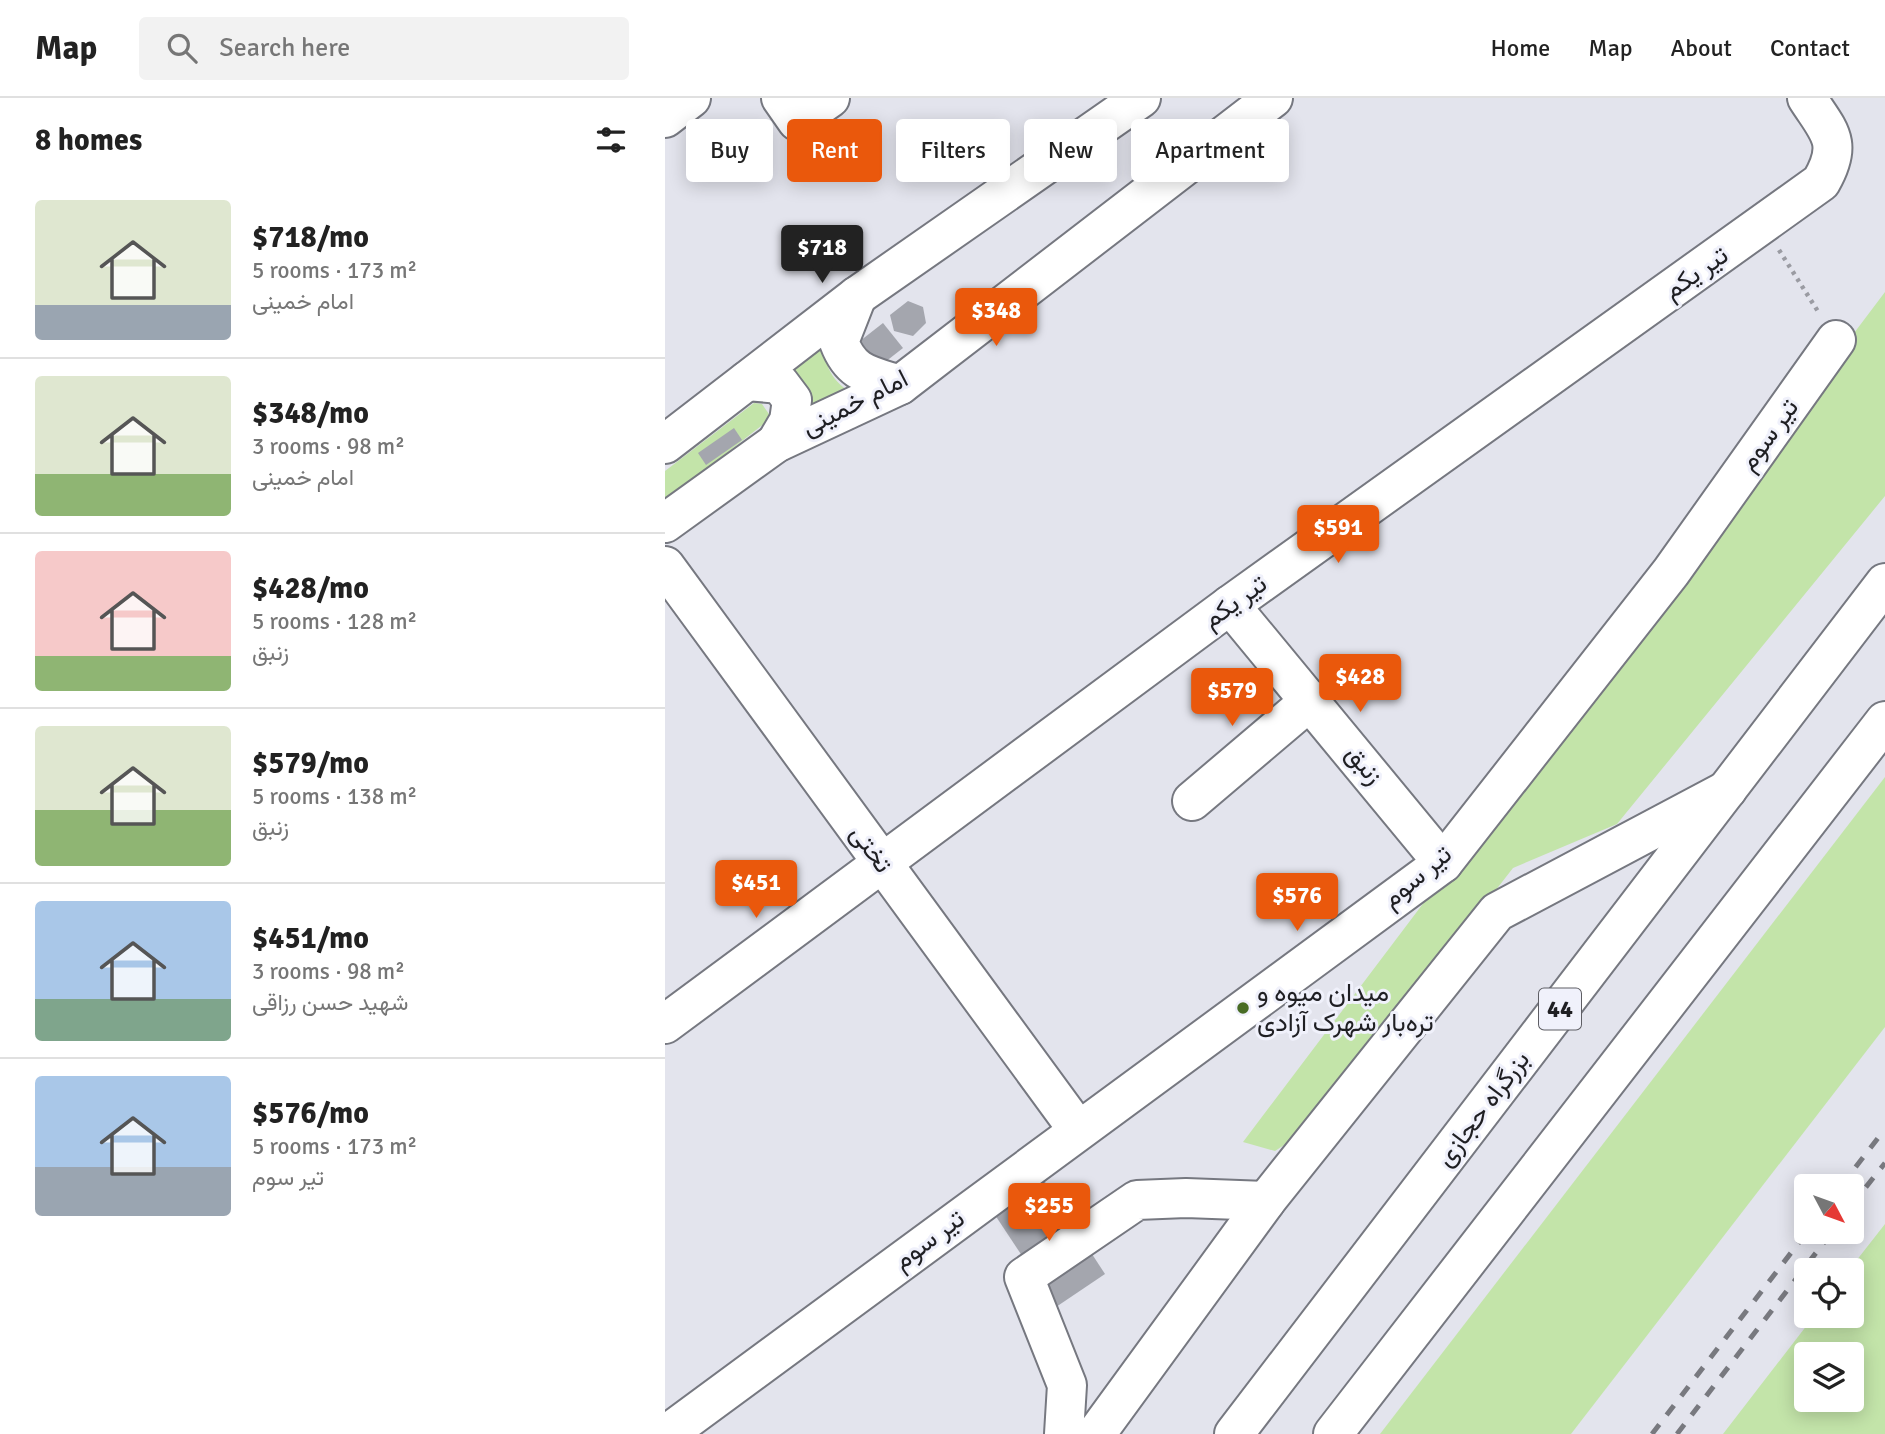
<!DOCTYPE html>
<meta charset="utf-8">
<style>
body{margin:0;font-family:Signika,Vazirmatn,sans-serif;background:#f2f2f2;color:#222;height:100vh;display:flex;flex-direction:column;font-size:26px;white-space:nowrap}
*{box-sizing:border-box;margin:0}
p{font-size:23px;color:#767676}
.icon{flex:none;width:38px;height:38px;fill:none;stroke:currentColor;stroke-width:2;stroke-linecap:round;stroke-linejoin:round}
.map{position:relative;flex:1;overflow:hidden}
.drawer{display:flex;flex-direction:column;background:#fff;width:665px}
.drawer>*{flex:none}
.hud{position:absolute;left:21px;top:21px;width:665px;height:63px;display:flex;gap:14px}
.needle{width:46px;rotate:131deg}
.controls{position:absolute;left:1129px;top:1076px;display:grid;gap:14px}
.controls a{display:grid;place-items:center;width:70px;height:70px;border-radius:7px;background:#fff;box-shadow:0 4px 18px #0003;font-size:35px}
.price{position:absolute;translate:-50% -60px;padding:0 16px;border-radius:7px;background:#ea580c;color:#fff;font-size:23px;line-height:46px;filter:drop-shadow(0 2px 4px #0008)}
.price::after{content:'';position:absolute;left:50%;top:42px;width:21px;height:16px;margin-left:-10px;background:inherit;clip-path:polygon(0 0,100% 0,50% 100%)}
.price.current{background:#222;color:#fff}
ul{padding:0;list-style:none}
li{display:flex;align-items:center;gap:21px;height:175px;padding:0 35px}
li+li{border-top:2px solid #e0e0e0}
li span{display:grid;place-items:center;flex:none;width:196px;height:140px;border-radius:7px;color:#555}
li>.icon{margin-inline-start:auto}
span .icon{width:84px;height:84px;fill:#fffc;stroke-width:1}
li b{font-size:30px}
h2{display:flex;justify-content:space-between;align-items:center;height:84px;padding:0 35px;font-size:30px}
.tag{padding:0 24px;border-radius:7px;background:#fff;box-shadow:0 4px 18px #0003;font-size:24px;line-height:63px}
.tag.current{background:#ea580c;color:#fff}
header{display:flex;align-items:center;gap:42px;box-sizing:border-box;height:98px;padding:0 35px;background:#fff;border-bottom:2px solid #e0e0e0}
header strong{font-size:33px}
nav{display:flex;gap:38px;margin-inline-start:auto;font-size:24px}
.search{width:490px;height:63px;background:#f2f2f2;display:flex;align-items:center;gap:18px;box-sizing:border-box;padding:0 24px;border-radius:7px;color:#767676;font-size:26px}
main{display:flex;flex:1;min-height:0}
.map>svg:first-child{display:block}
.green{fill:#c3e4a9;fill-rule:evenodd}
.building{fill:#a4a6ae}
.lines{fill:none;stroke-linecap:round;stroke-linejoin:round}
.minor-casing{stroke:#767880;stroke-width:42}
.highway-casing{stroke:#767880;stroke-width:42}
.path{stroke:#9a9ba2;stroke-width:4.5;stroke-dasharray:3.5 5;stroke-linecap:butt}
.minor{stroke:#fff;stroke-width:38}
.highway{stroke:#fff;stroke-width:38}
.rail{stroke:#78797f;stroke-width:5;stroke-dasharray:12 12;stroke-linecap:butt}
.poi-dot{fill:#486c25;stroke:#f0f1fb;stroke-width:2.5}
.labels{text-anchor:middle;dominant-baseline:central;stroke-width:6;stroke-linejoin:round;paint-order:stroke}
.shield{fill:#f0f1fb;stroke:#5e5e64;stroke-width:2}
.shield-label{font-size:24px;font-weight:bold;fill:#1f1f23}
.street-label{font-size:26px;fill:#1f1f23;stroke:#f0f1fb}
.poi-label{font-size:26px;fill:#1f1f23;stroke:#f0f1fb;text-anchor:start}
</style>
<header>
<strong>Map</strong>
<div class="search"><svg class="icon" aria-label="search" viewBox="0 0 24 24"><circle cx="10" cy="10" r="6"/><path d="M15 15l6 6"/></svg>Search here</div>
<nav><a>Home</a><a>Map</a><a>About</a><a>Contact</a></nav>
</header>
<main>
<section class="drawer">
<h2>8 homes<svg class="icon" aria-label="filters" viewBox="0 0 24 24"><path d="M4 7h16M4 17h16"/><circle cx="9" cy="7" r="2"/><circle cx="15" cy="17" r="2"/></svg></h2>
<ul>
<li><span style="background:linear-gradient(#dfe7d0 75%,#9aa5b1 0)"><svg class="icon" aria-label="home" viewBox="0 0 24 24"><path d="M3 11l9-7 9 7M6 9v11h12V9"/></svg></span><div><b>$718/mo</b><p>5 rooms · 173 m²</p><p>امام خمینی</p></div></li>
<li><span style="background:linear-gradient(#dfe7d0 70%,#8fb573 0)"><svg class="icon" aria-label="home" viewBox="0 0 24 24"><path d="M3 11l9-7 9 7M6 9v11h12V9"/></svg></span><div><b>$348/mo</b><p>3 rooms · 98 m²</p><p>امام خمینی</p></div></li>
<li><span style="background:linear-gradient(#f6c9c9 75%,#8fb573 0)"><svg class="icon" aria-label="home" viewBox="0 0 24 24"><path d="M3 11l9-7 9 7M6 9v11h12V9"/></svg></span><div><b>$428/mo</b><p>5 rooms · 128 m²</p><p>زنبق</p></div></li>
<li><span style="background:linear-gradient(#dfe7d0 60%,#8fb573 0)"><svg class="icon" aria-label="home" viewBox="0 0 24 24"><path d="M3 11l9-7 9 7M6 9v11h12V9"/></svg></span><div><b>$579/mo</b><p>5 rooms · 138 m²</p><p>زنبق</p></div></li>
<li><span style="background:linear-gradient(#a9c7e8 70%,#7fa58c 0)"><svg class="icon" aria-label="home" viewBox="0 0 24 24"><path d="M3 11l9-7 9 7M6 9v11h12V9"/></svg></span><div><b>$451/mo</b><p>3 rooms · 98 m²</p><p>شهید حسن رزاقی</p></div></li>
<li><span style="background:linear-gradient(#a9c7e8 65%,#9aa5b1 0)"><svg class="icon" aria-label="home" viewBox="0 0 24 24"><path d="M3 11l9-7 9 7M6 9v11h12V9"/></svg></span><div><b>$576/mo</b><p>5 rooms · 173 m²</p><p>تیر سوم</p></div></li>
</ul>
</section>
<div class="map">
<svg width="1220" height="1336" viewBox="0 0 1220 1336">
<rect width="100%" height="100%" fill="#e3e4ed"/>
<g class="green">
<path d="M1220 194V398L952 726 848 770 645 1030 610 1053 578 1044Z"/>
<path d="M161 238C156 261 165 283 186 294L130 331 120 280Z"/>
<path d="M89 305 97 306 106 319 100 325 0 403V373Z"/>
<path d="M1220 679V929L906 1336H715Z"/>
<path d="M1220 1126V1336H1058L1149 1218H1186L1184 1172ZM1141 1256H1186V1302H1141Z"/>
</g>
<g class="building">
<path d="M243 203 258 209 261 225 248 238 229 233 225 217Z"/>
<path d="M218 225 238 250 215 268 195 243Z"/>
<path d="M69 330 77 342 41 367 33 355Z"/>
<path d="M378 1081 440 1176 391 1209 328 1114Z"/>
</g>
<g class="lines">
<defs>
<g id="minor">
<path d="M116 0 132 23 165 0"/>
<path d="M0 20 26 0"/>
<path d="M192 198 174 244C186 276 204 277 235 287"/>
<path d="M82 283 115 286 127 302 124 323 111 345"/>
<path d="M0 346 192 198 476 0"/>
<path d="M0 425 111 345 235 287 608 0"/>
<path d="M0 468 413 1032"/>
<path d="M565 507 778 765"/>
<path d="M527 703 646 602"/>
<path d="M0 926 565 507 1156 84C1179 44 1164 34 1142 0"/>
<path d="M2 1336 778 765 1006 474 1171 242"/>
<path d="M399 1336 402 1287 359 1179 472 1102 521 1100 601 1103"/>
<path d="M431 1336 601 1103 832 814 1062 692"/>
</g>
<g id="highway">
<path d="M569 1336 1220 485"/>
<path d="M668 1336 1220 623"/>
</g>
</defs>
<use href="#minor" class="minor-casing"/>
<use href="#highway" class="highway-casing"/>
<path class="path" d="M1114 152 1154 215"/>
<use href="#minor" class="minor"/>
<use href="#highway" class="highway"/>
<g class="rail">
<path d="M1176 1088 1220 1031"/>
<path d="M1186 1108 1220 1065"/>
<path d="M987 1336 1142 1134"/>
<path d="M1012 1336 1167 1134"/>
</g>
</g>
<circle class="poi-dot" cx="578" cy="910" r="7"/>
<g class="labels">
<rect class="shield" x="874" y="890.5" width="42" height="41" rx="5"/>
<g class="shield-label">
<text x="895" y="911">44</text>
</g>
<g class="street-label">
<text transform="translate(1031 175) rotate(-35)">تیر یکم</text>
<text transform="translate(190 305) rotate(-27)">امام خمینی</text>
<text transform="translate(1104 337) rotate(-54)">تیر سوم</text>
<text transform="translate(570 504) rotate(-36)">تیر یکم</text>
<text transform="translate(699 667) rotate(51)">زنبق</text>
<text transform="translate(206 751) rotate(54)">تختی</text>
<text transform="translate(752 779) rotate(-40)">تیر سوم</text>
<text transform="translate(818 1011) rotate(-53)">بزرگراه حجازی</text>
<text transform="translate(264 1142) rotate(-37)">تیر سوم</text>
</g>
<g class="poi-label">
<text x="592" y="895">میدان میوه و<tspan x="592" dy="30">تره‌بار شهرک آزادی</tspan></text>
</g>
</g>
</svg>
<div class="controls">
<a><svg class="needle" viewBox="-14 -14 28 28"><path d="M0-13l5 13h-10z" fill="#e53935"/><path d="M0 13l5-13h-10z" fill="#767676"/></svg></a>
<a><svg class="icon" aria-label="locate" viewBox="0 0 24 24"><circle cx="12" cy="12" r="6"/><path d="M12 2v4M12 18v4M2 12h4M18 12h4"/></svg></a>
<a><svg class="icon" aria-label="layers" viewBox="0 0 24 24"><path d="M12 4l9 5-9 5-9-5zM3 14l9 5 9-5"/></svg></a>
</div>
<b class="price current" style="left:157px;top:187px">$718</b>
<b class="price" style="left:331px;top:250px">$348</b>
<b class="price" style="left:673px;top:467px">$591</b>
<b class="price" style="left:695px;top:616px">$428</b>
<b class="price" style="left:567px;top:630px">$579</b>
<b class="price" style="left:91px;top:822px">$451</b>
<b class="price" style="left:632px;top:835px">$576</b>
<b class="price" style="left:384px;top:1145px">$255</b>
<div class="hud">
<a class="tag">Buy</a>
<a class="tag current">Rent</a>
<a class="tag">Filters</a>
<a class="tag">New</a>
<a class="tag">Apartment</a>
</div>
</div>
</main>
